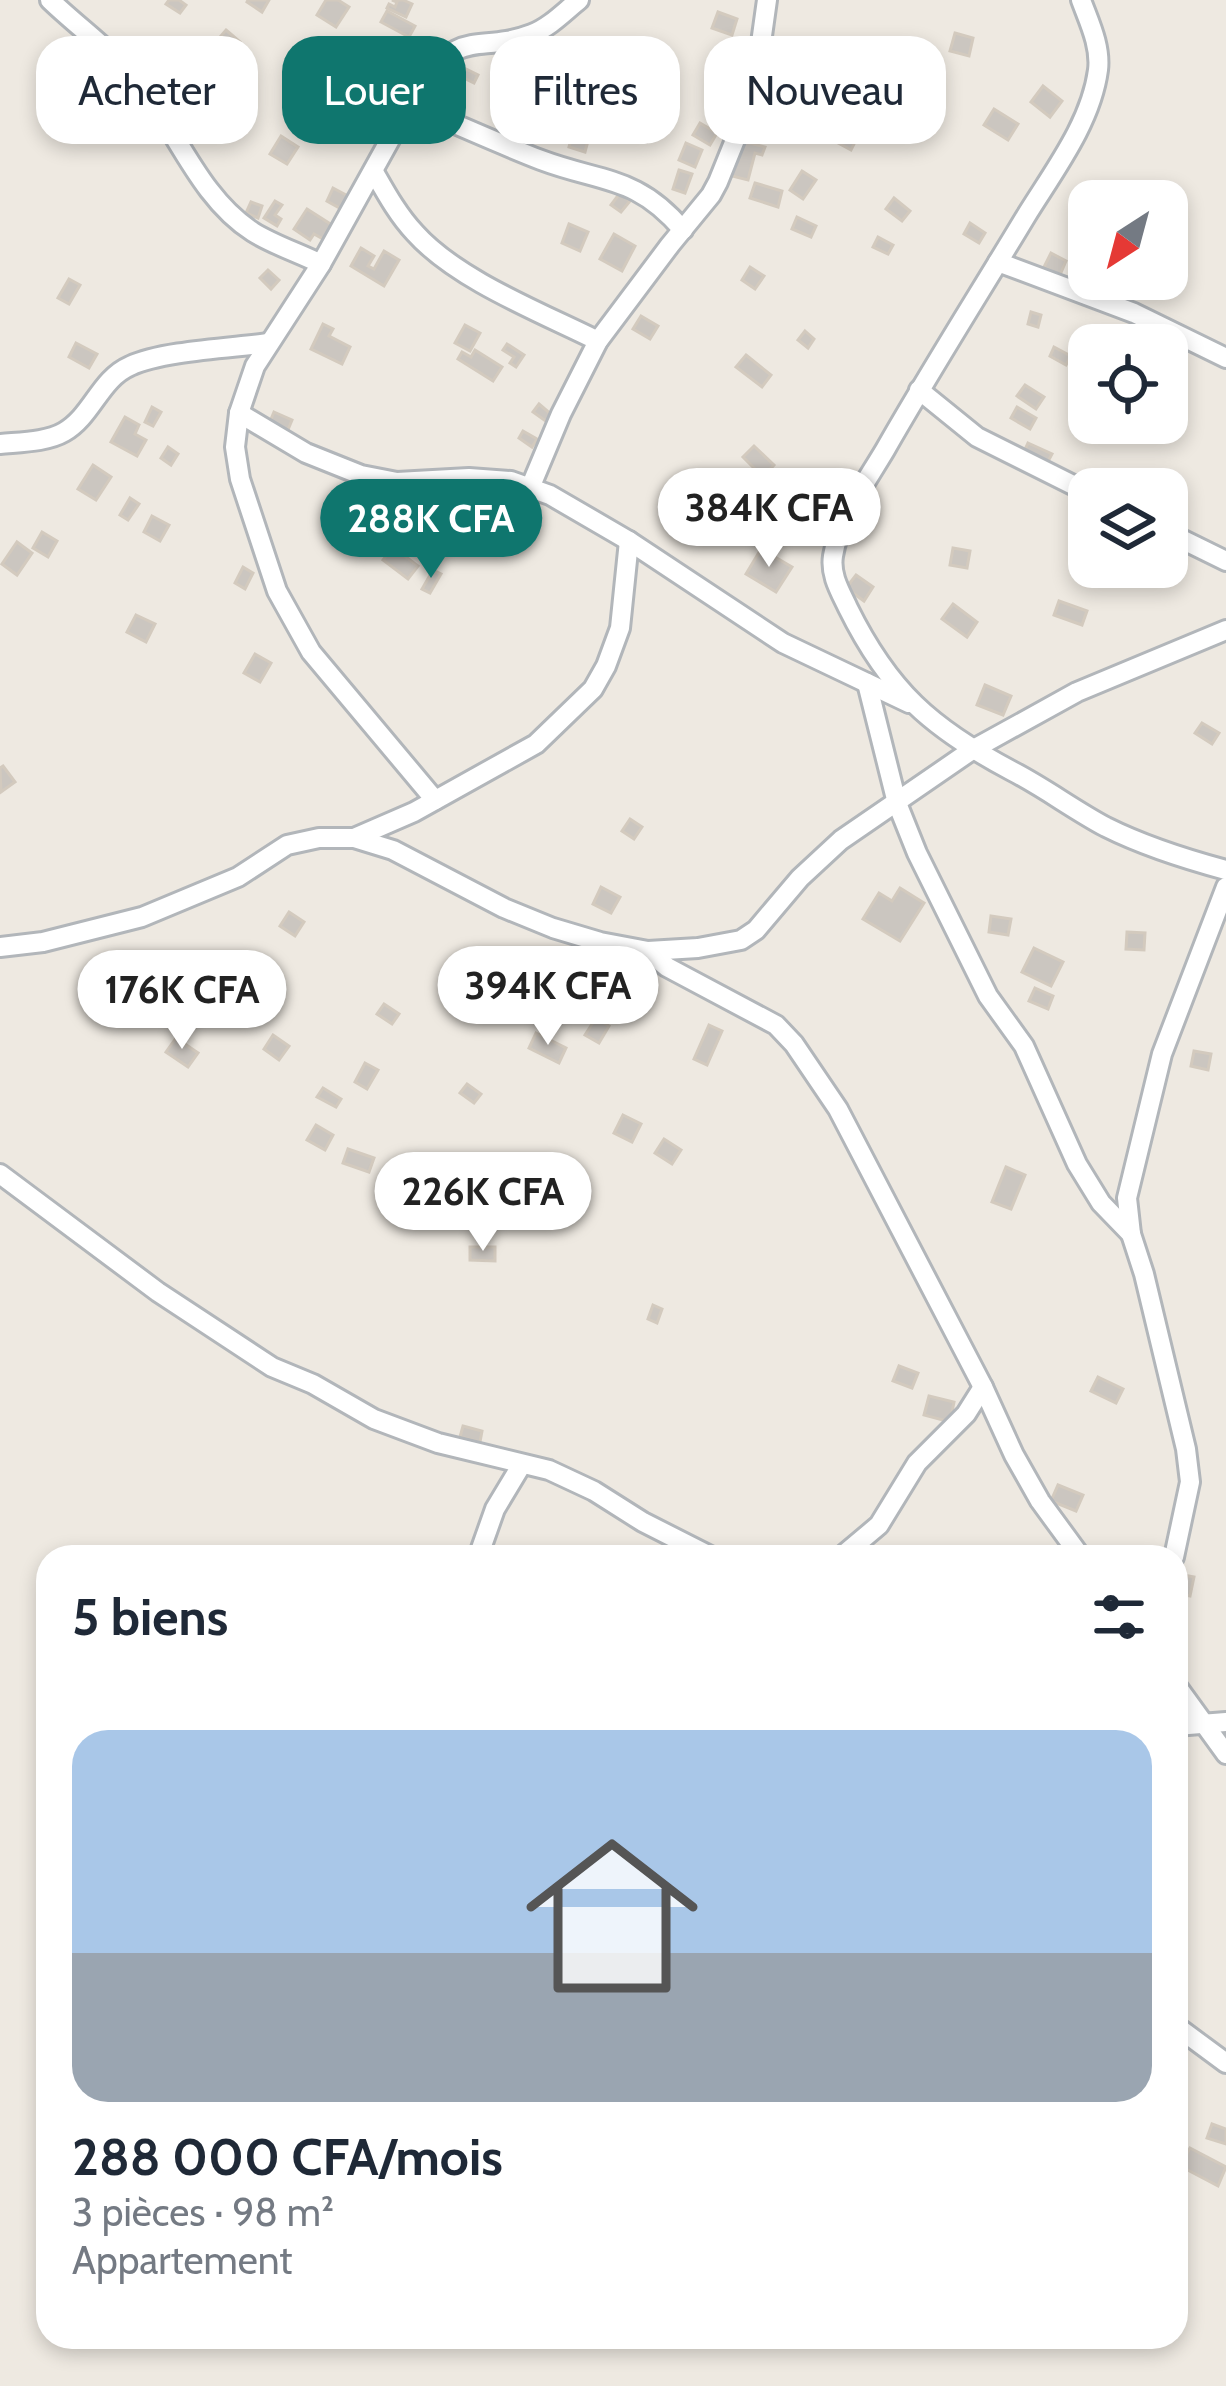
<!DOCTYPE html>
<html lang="fr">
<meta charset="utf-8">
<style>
body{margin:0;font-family:Cabin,sans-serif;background:#f6f6f7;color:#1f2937;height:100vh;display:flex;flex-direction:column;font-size:45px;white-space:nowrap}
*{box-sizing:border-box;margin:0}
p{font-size:39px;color:#747a83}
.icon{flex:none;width:66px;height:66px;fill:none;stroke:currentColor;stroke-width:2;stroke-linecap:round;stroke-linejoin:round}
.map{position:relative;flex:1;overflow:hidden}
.side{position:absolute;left:36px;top:1545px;width:1152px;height:804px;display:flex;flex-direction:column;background:#fff;border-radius:36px;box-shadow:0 6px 18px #0003}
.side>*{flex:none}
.top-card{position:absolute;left:36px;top:36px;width:1155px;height:108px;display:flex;gap:24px}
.needle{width:78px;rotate:216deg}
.buttons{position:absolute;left:1068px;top:180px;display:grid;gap:24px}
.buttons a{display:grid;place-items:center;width:120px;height:120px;border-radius:24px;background:#fff;box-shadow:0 6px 18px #0003;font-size:60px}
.price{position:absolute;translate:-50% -102px;padding:0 27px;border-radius:42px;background:#fff;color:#222;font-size:39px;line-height:78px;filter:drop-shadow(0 3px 6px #0008)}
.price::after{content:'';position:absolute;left:50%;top:72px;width:36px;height:27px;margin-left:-18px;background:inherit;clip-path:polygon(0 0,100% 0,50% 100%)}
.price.active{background:#0f766e;color:#fff}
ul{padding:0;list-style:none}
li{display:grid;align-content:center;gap:24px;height:636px;padding:0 36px}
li+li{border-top:3px solid #e0e1e3}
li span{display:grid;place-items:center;height:372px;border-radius:36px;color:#555}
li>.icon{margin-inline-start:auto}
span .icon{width:216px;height:216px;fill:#fffc;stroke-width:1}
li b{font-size:51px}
h2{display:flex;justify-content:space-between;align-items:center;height:144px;padding:0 36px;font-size:51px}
.pill{padding:0 42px;border-radius:36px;background:#fff;box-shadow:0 6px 18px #0003;font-size:42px;line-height:108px}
.pill.active{background:#0f766e;color:#fff}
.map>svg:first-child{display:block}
.building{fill:#cbc6c0;stroke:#d3cabe;stroke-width:3}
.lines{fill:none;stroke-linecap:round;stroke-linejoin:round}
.minor-casing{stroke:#b2b6ba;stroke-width:24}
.minor{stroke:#fff;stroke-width:18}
</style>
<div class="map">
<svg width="1226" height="2386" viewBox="0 0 1226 2386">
<rect width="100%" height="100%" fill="#eee9e1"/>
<g class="building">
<path d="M169 0H179L186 5 180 13 166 4Z"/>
<path d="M248 0H269L262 12 247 2Z"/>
<path d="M326 0H338L349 7 336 27 317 15Z"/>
<path d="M392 0H403L412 4 406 17 387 8 389 4 395 7 397 2Z"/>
<path d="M387 11 415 26 409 37 381 22Z"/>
<path d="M718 12 737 19 732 35 712 28Z"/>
<path d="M226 30 240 42 228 55 214 44Z"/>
<path d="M955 33 973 38 969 56 950 51Z"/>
<path d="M657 63 669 70 663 82 651 75Z"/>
<path d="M462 67 478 75 474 83 458 75Z"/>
<path d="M1043 86 1062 101 1050 117 1031 102Z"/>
<path d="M529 93 545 99 541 109 526 103Z"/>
<path d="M596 100 612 109 605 122 589 112Z"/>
<path d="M994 109 1018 124 1008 140 984 125Z"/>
<path d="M642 116 655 121 647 142 633 137Z"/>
<path d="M700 123 717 133 710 145 693 135Z"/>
<path d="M849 127 860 132 851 150 827 137 832 129 845 136Z"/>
<path d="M573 132 589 137 585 152 569 147Z"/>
<path d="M281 136 298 147 287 164 270 154Z"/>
<path d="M742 141 765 147 762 155 755 153 748 180 732 176Z"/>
<path d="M686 143 702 150 695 167 679 160Z"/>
<path d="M679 170 692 174 685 193 673 189Z"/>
<path d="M802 171 816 180 803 199 790 190Z"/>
<path d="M755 183 782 191 778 207 750 198Z"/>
<path d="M333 188 350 197 343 210 327 201Z"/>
<path d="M620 193 630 201 621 212 611 205Z"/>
<path d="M894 198 910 211 902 221 886 209Z"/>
<path d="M275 201 282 205 275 215 281 219 277 226 264 218Z"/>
<path d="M251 202 262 206 258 218 246 213Z"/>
<path d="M307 209 332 225 323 239 314 234 310 240 294 229Z"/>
<path d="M797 217 816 226 811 237 792 229Z"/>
<path d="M970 223 985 233 979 243 964 234Z"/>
<path d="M569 224 588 232 580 251 562 243Z"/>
<path d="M614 234 635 246 622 271 600 259Z"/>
<path d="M878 237 893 245 888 254 873 247Z"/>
<path d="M361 248 374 256 368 266 374 269 384 251 399 260 384 286 351 266Z"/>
<path d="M1051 253 1066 261 1060 275 1044 267Z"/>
<path d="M750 267 764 276 755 289 742 280Z"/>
<path d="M268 270 279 280 271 289 260 278Z"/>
<path d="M69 279 80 285 69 304 58 298Z"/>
<path d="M1031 312 1041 315 1038 327 1028 324Z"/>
<path d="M641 316 658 326 650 339 633 329Z"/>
<path d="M323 324 333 329 329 336 350 347 342 364 311 349Z"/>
<path d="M465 325 480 333 470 351 455 343Z"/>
<path d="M805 331 814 339 808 348 798 340Z"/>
<path d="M76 343 97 354 89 368 69 357Z"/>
<path d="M507 344 524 355 516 367 510 363 514 357 503 350Z"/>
<path d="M1054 347 1071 356 1066 365 1050 356Z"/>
<path d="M475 350 502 367 493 381 458 359 462 352 471 357Z"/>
<path d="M746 355 771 375 762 387 736 367Z"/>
<path d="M1168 384 1185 386 1180 422 1167 420Z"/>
<path d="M1025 385 1044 397 1036 409 1017 396Z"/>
<path d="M539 404 552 415 547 422 533 412Z"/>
<path d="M152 407 161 412 153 426 145 422Z"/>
<path d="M1017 407 1036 418 1030 429 1011 418Z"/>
<path d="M274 412 292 420 287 432 269 424Z"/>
<path d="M125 417 139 425 135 434 146 440 137 456 111 442Z"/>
<path d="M523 431 537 439 532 447 519 438Z"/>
<path d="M1028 443 1052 454 1045 467 1022 456Z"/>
<path d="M754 446 774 465 763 477 743 457Z"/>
<path d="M168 447 178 454 171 465 161 458Z"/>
<path d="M93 465 111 477 96 500 78 489Z"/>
<path d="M130 498 139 504 128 520 120 515Z"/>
<path d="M152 516 169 525 160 541 144 532Z"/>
<path d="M42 532 57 541 48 557 33 548Z"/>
<path d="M17 542 32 553 17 575 2 564Z"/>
<path d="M393 547 418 566 408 579 383 560Z"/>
<path d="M953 548 970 551 967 568 950 565Z"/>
<path d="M761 549 792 567 776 592 746 574Z"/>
<path d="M243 567 253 573 245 589 235 583Z"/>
<path d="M433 570 441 574 430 593 422 589Z"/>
<path d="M856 575 873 587 864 601 846 588Z"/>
<path d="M1059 601 1087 611 1082 625 1054 615Z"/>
<path d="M953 604 977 622 967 637 942 619Z"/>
<path d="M136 615 155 624 146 642 127 632Z"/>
<path d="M255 654 271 663 260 682 244 673Z"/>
<path d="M985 685 1011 696 1003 715 977 705Z"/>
<path d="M1202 723 1219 733 1212 744 1195 733Z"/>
<path d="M3 766 15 782 1 792 0 768Z"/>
<path d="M630 819 642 827 634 839 622 831Z"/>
<path d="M601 887 620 897 611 913 593 904Z"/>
<path d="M900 888 924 903 900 941 863 919 879 893 892 901Z"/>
<path d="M289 912 304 922 295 936 280 926Z"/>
<path d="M991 916 1011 919 1008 935 989 932Z"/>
<path d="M1127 932 1145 933 1144 950 1126 949Z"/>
<path d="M1034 948 1063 962 1051 986 1022 972Z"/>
<path d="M135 959 142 966 133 977 126 971Z"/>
<path d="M1035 988 1053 996 1048 1009 1029 1001Z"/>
<path d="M214 997 233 1009 223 1026 203 1014Z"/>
<path d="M384 1004 399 1014 392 1024 377 1014Z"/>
<path d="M596 1018 609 1026 599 1043 585 1035Z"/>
<path d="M709 1025 722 1031 707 1065 694 1059Z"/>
<path d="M536 1033 566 1048 559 1063 529 1048Z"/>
<path d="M273 1035 289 1046 279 1060 264 1049Z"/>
<path d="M176 1038 198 1053 188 1067 166 1052Z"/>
<path d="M1194 1051 1211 1054 1208 1070 1191 1066Z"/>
<path d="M365 1063 378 1070 367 1089 355 1082Z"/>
<path d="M467 1084 481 1094 474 1103 460 1093Z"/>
<path d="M323 1088 341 1099 336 1107 317 1097Z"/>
<path d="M623 1115 641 1124 632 1142 614 1133Z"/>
<path d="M316 1125 333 1135 325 1150 307 1140Z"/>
<path d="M664 1139 681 1150 672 1164 655 1153Z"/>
<path d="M348 1149 374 1158 369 1172 343 1163Z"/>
<path d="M1006 1167 1025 1175 1011 1209 992 1202Z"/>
<path d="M431 1186 449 1194 443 1207 426 1199Z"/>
<path d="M470 1247H495V1261L470 1260Z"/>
<path d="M653 1305 662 1309 657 1323 648 1319Z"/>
<path d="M899 1366 918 1373 912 1388 893 1381Z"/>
<path d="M1098 1377 1123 1389 1116 1403 1091 1391Z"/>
<path d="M929 1396 954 1402 950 1422 924 1415Z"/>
<path d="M463 1426 482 1431 480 1442 460 1437Z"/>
<path d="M1058 1485 1083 1495 1076 1511 1051 1501Z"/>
<path d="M1178 1574 1194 1577 1190 1596 1176 1593Z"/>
<path d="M1212 2124 1226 2129V2144L1207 2138Z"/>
<path d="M1190 2148 1226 2167 1218 2186 1180 2166Z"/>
</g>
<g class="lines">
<defs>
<g id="minor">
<path d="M50 0C77 26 108 48 133 76 175 125 197 196 253 232 274 245 299 253 321 264"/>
<path d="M1081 0C1089 22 1101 46 1098 70 1091 123 1053 172 1026 216 979 294 930 371 885 450 866 482 839 519 833 556 830 575 840 591 848 608 889 691 931 728 1012 771 1045 788 1074 810 1106 827 1144 846 1185 859 1226 870"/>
<path d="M410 105C454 123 497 143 541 160 602 183 636 175 683 230"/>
<path d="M374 172C386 193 398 215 415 233 457 280 542 313 598 341"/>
<path d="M998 262 1134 313 1226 358"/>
<path d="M919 390 977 437 1089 493"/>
<path d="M239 413 306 453 361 475 397 482 469 478 511 481 550 495 629 541 783 643 909 703"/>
<path d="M0 444C20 442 47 442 64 432 92 416 100 379 130 366 162 351 232 348 269 343"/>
<path d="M530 488 561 414 598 341 670 245 711 195 718 182 754 93 767 0"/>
<path d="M1167 532 1226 561"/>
<path d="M867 683 897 803 917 853 988 996 1024 1046 1077 1164 1101 1203 1131 1234"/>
<path d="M435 800 311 652 277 591 240 479 235 447 239 413 255 366 321 264 422 82C464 27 479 54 532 34 550 27 564 12 579 0"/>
<path d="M354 838 414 812 536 744 593 689 606 666 620 628 629 541"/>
<path d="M0 947 43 942 142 917 238 877 287 845 319 838H354L393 850 504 908 553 928 600 942 648 951 698 948 741 940 756 930 800 878 841 840 972 750 1077 692 1226 630"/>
<path d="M648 951 667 967 776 1025 794 1044 838 1109 983 1387 1014 1455 1040 1501 1081 1557"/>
<path d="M0 1174 158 1292 272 1367 313 1384 374 1419 438 1443 549 1470 594 1491 643 1522 712 1557"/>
<path d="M478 1557 495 1509 522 1464"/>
<path d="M841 1557 879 1525 917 1463 966 1414 983 1387"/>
<path d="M1174 1557 1190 1482 1186 1449 1144 1274 1131 1234 1127 1198 1162 1054 1226 887"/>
<path d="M1176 1685 1226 1754"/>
<path d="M1176 1726 1226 1722"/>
<path d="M1176 2026 1226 2063"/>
</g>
</defs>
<use href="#minor" class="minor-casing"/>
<use href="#minor" class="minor"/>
</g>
</svg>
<div class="buttons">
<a><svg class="needle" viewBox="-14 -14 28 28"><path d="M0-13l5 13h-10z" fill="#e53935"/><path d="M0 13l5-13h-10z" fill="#747a83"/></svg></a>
<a><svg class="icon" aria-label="locate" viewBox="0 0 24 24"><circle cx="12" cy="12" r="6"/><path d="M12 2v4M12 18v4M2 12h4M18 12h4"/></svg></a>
<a><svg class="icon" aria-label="layers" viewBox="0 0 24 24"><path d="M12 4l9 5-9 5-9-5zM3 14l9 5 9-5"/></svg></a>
</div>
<b class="price" style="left:769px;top:570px">384K CFA</b>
<b class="price active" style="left:431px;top:581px">288K CFA</b>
<b class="price" style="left:548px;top:1048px">394K CFA</b>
<b class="price" style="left:182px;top:1052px">176K CFA</b>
<b class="price" style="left:483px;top:1254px">226K CFA</b>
<div class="top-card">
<a class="pill">Acheter</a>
<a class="pill active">Louer</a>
<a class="pill">Filtres</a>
<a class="pill">Nouveau</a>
</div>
<section class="side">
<h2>5 biens<svg class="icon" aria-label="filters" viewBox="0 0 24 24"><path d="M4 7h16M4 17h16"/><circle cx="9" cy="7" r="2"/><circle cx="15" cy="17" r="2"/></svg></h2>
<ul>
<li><span style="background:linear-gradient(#a9c7e8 60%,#9aa5b1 0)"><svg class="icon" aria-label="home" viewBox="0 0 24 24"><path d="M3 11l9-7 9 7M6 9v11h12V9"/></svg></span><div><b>288 000 CFA/mois</b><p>3 pièces · 98 m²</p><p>Appartement</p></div></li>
</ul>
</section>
</div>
